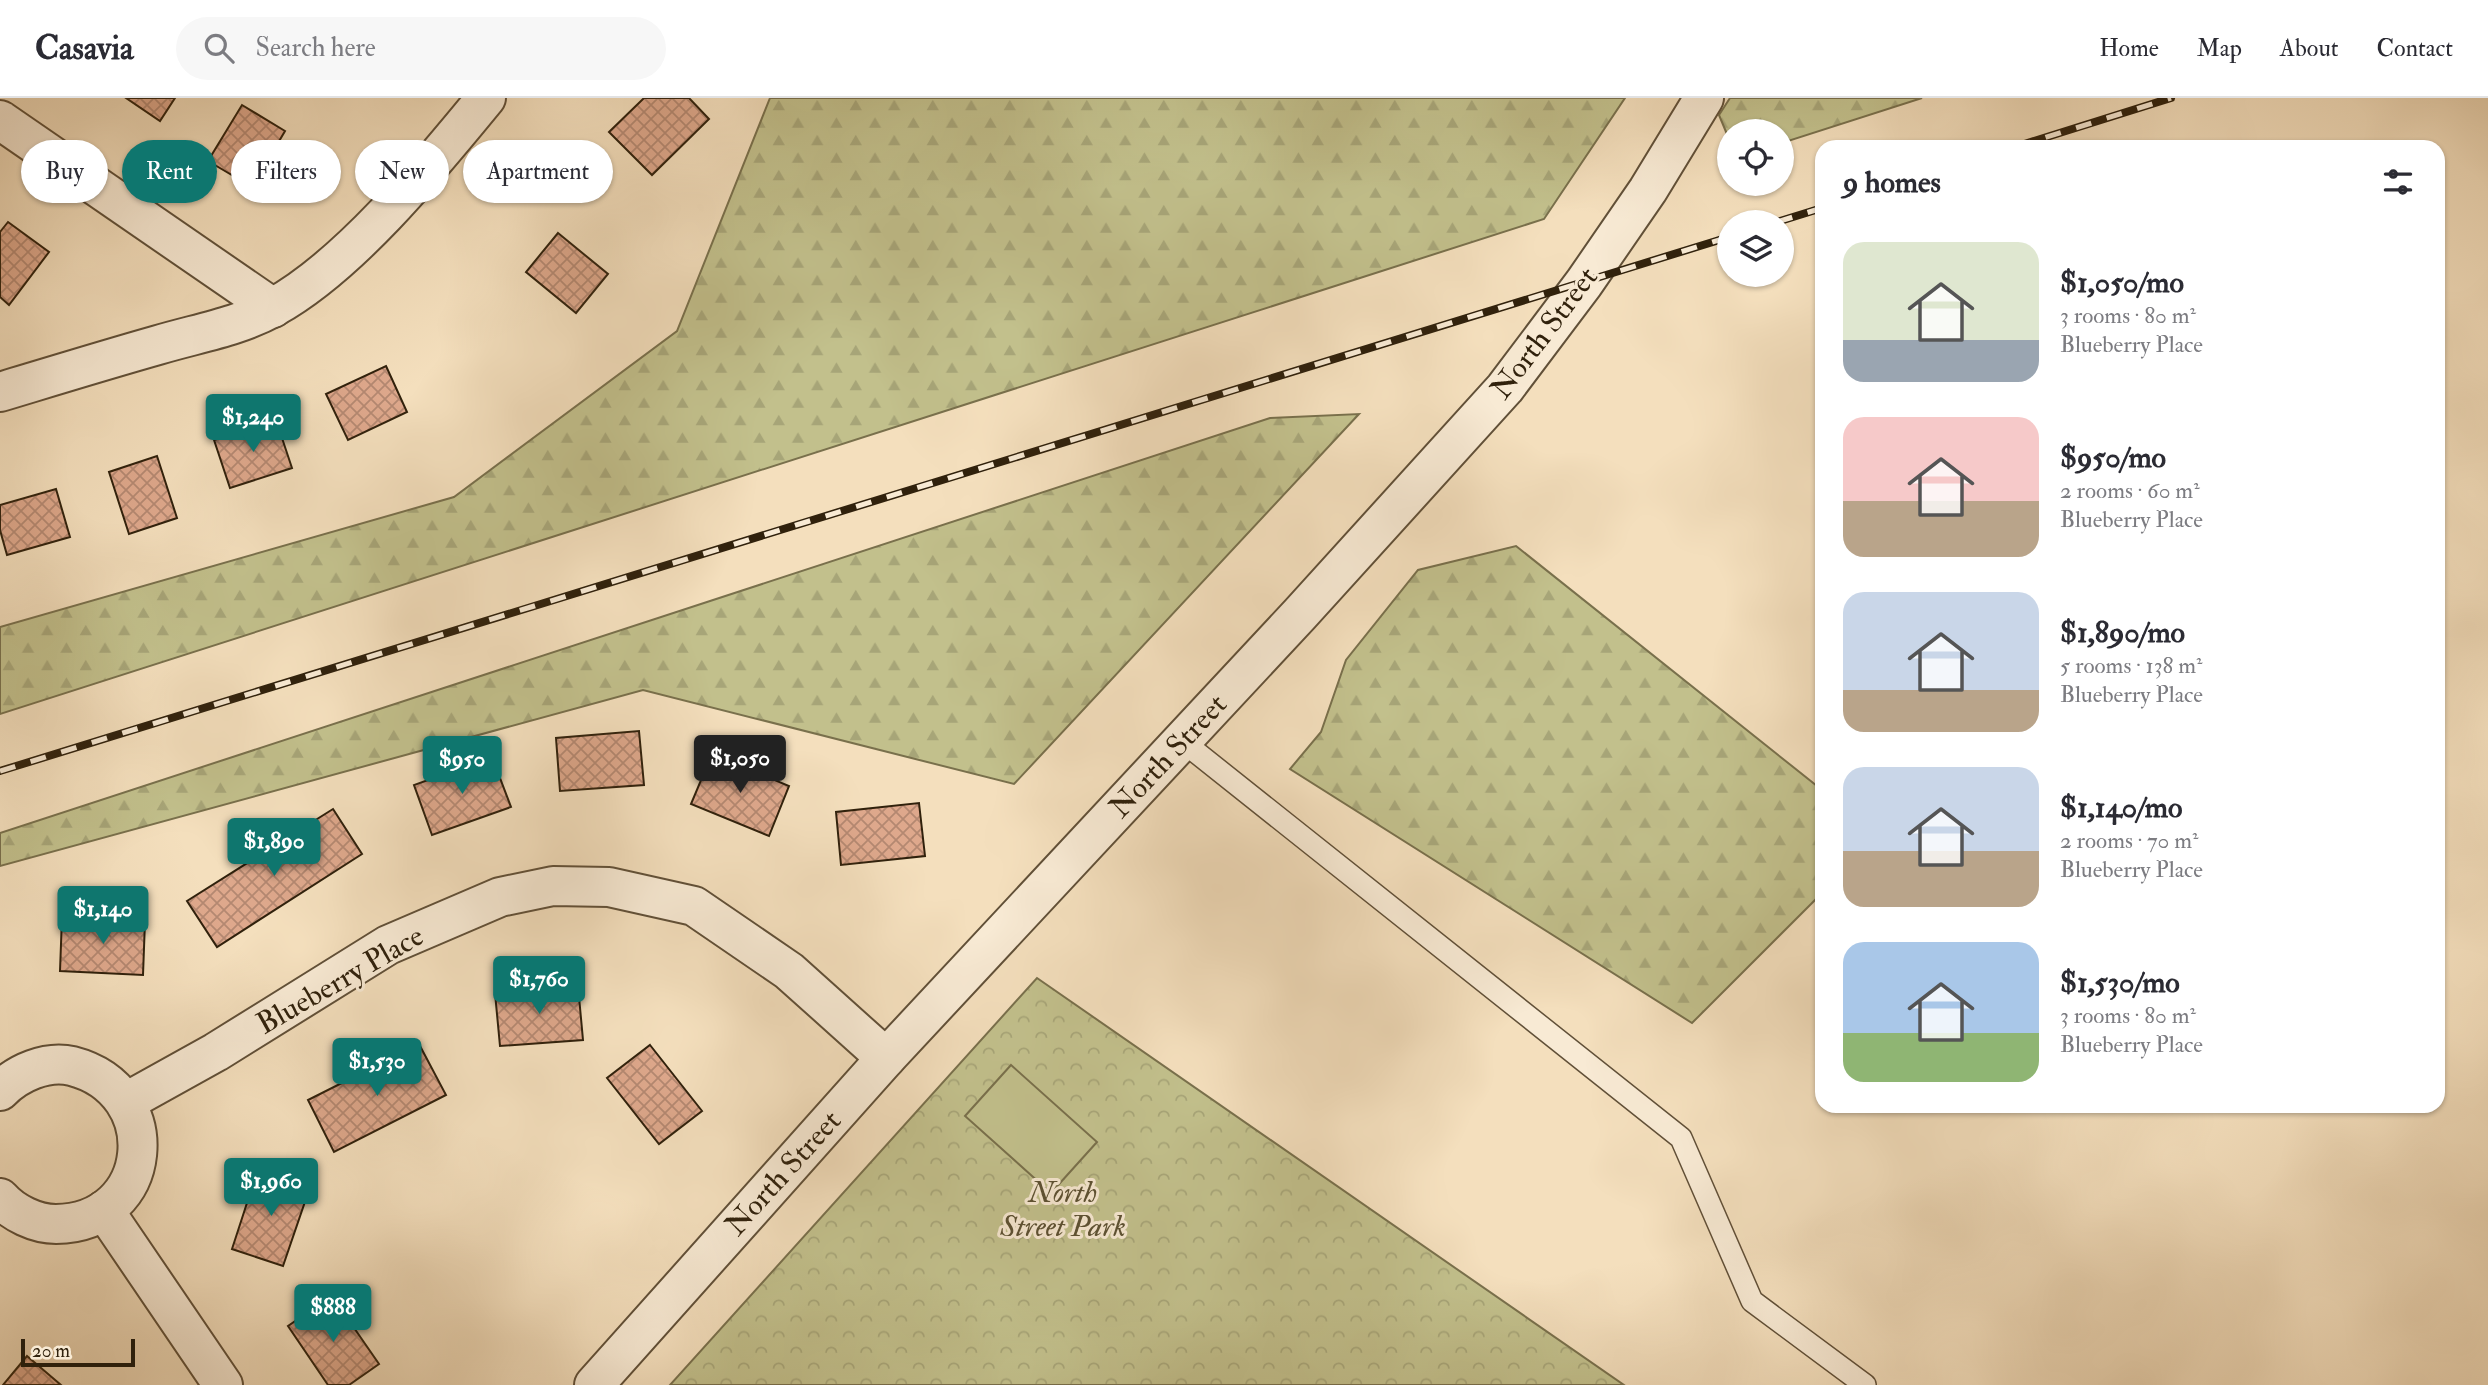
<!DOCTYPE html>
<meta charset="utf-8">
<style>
body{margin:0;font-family:"IM FELL Double Pica",serif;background:#f7f7f7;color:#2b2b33;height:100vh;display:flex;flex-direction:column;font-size:26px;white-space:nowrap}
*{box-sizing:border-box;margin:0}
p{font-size:23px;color:#7c7c81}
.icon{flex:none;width:38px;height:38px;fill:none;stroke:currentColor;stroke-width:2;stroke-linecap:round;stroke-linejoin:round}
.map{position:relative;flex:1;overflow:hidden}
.side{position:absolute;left:1815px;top:42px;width:630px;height:973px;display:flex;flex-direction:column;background:#fff;border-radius:21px;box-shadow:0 2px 5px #0004}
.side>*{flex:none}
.hud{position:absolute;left:21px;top:42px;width:665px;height:63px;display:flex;gap:14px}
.controls{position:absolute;left:1717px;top:21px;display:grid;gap:14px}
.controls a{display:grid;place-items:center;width:77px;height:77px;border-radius:50%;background:#fff;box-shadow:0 2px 5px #0004;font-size:35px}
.scale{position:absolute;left:21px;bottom:18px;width:114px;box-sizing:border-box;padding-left:7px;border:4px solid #30210c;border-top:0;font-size:19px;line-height:24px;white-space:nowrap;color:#30210c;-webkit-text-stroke:5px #f8ead4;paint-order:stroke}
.price{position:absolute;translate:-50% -60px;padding:0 16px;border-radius:7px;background:#0f766e;color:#fff;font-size:23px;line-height:46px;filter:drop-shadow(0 2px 4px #0008)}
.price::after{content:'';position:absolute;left:50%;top:42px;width:21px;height:16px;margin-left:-10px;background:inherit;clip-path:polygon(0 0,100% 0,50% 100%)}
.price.active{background:#222;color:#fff}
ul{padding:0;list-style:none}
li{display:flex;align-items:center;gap:21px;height:175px;padding:0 28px}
li span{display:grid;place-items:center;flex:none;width:196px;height:140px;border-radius:21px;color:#555}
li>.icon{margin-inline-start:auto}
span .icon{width:84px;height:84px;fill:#fffc;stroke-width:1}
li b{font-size:30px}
h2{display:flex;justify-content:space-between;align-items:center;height:84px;padding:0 28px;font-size:30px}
.pill{padding:0 24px;border-radius:32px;background:#fff;box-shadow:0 2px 5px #0004;font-size:24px;line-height:63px}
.pill.active{background:#0f766e;color:#fff}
header{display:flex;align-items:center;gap:42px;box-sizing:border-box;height:98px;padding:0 35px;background:#fff;border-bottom:2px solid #e1e1e2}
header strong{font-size:33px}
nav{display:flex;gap:38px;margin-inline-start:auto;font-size:24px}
.search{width:490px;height:63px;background:#f7f7f7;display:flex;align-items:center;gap:18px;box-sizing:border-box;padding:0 24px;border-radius:38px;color:#7c7c81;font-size:26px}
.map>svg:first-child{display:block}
.forest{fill:url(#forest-firs);stroke:#79704c;stroke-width:2}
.park{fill:url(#park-crowns);stroke:#79704c;stroke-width:2}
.pitch{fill:#c2c08c;stroke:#79704c;stroke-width:2}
.building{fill:url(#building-cross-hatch);stroke:#30210c;stroke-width:2}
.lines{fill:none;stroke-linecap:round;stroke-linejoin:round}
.service-casing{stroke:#615038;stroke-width:24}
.minor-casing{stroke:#615038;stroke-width:42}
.service{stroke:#f8ead4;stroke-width:21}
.minor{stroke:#f8ead4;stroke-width:38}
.rail-casing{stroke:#30210c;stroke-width:8}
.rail{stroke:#f8ead4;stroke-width:5;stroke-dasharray:16;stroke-linecap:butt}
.labels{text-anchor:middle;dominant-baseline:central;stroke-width:6;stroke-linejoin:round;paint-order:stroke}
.street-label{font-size:30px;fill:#30210c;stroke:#f8ead4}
.park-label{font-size:30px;font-style:italic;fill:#5c5132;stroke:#f8ead4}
</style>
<header>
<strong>Casavia</strong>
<div class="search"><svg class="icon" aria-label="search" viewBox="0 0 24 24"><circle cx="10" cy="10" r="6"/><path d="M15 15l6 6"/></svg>Search here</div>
<nav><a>Home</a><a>Map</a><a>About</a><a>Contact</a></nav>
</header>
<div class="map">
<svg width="2488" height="1287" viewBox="0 0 2488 1287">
<defs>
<pattern id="forest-firs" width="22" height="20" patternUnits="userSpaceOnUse" patternTransform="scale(1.75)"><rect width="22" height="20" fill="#c2c08c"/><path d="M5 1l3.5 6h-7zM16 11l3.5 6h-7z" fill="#a7a578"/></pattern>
<pattern id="park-crowns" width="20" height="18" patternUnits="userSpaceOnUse" patternTransform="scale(1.75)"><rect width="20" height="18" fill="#c2c08c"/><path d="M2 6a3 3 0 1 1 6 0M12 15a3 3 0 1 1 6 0" fill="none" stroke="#a7a578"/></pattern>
<pattern id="building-cross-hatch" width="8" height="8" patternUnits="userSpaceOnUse" patternTransform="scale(1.75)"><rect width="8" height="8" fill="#dea88c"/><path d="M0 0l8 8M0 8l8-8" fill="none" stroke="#b48871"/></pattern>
</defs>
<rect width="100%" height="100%" fill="#f4dfbd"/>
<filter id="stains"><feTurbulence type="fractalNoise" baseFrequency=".00286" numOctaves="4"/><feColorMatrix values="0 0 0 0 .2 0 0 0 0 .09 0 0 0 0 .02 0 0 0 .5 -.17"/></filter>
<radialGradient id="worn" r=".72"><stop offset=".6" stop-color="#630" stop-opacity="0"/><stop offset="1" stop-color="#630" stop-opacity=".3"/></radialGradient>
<g class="forest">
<path d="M770 0H1625L1544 121 0 616V529L454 399 677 233Z"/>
<path d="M1730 0H1922L1782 45V33H1729V41L1719 17Z"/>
<path d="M1359 316 1014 686 643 592 0 768V735L1270 320Z"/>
<path d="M1516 448 1822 692V795L1692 925 1290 671 1321 634 1346 562 1418 472Z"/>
</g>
<path class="park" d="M1037 880 1624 1287H670Z"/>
<path class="pitch" d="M1011 967 1097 1044 1051 1095 965 1018Z"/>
<g class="building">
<path d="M126 0H175L160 23Z"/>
<path d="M644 0H689L709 21 652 77 609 34Z"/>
<path d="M242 7 285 33 252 89 208 63Z"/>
<path d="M8 124 49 154 9 207 0 199V134Z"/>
<path d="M558 135 608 176 576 215 526 174Z"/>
<path d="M386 268 407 314 348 342 326 296Z"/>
<path d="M276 322 292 370 230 390 214 342Z"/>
<path d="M157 358 177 420 129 436 109 374Z"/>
<path d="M56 391 70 439 7 457 0 432V407Z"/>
<path d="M639 633 644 687 560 693 556 640Z"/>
<path d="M712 656 789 688 769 738 691 706Z"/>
<path d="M492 659 511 709 432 737 414 687Z"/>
<path d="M919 705 925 758 841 767 836 714Z"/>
<path d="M333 711 362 756 217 849 187 803Z"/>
<path d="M62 819 145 823 143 877 60 873Z"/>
<path d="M578 888 583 942 500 948 495 895Z"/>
<path d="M419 946 446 997 334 1054 308 1002Z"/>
<path d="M650 947 702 1013 659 1046 607 980Z"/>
<path d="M258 1071 310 1089 283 1168 232 1151Z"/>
<path d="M332 1198 379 1266 349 1287H328L288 1228Z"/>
<path d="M27 1258 61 1287H3Z"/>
</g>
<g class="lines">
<defs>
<path id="service" d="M1182 643 1681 1040 1752 1203 1865 1287"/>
<g id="minor">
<path d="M0 22 273 210"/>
<path d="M0 294C53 278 105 262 158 247 198 235 238 229 274 209 350 167 431 67 486 0"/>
<path d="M0 993C17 975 47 962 72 968 168 993 155 1125 56 1126 36 1126 13 1115 0 1100"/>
<path d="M126 1004 216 954 388 847 500 799 553 788 609 789 694 808 789 873 886 960"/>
<path d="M104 1112 223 1287"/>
<path d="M594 1287 886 960 1300 516 1505 290 1584 185 1648 92 1704 0"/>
</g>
</defs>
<use href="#service" class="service-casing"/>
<use href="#minor" class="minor-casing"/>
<use href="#service" class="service"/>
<use href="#minor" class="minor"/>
<defs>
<g id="rail">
<path d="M2015 49 2171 0"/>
<path d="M1777 124 1822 110"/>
<path d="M0 673 1729 139"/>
</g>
</defs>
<use href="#rail" class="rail-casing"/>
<use href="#rail" class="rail"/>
</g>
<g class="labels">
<g class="street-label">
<text transform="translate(1544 235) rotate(-53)">North Street</text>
<text transform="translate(1168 658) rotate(-47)">North Street</text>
<text transform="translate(340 882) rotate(-30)">Blueberry Place</text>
<text transform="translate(783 1075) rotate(-48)">North Street</text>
</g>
<g class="park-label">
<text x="1063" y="1094">North<tspan x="1063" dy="34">Street Park</tspan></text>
</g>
</g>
<rect width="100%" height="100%" filter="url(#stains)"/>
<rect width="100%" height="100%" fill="url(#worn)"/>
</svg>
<div class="controls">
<a><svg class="icon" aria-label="locate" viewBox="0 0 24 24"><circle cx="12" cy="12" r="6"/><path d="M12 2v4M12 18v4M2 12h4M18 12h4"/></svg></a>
<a><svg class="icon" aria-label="layers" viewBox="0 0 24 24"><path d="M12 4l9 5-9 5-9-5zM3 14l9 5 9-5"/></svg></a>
</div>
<div class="scale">20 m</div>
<b class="price" style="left:253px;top:356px">$1,240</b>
<b class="price active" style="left:740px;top:697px">$1,050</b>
<b class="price" style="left:462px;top:698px">$950</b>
<b class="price" style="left:274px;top:780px">$1,890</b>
<b class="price" style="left:103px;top:848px">$1,140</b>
<b class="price" style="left:539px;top:918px">$1,760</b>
<b class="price" style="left:377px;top:1000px">$1,530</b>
<b class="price" style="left:271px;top:1120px">$1,960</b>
<b class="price" style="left:333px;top:1246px">$888</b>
<div class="hud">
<a class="pill">Buy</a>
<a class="pill active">Rent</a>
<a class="pill">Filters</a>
<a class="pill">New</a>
<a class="pill">Apartment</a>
</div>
<section class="side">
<h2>9 homes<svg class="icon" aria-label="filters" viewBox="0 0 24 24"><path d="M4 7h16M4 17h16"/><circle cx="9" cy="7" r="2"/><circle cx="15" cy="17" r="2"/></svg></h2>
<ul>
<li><span style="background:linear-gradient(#dfe7d0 70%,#9aa5b1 0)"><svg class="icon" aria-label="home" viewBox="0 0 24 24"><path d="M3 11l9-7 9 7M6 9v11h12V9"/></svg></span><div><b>$1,050/mo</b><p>3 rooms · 80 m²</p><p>Blueberry Place</p></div></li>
<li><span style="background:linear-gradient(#f6c9c9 60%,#b9a48a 0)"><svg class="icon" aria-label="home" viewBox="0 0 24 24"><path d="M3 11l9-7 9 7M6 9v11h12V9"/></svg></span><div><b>$950/mo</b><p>2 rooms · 60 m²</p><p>Blueberry Place</p></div></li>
<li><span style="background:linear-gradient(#c9d6e8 70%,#b9a48a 0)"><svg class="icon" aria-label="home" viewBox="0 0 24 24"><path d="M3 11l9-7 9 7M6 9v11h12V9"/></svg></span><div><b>$1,890/mo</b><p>5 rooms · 138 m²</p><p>Blueberry Place</p></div></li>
<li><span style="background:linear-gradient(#c9d6e8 60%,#b9a48a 0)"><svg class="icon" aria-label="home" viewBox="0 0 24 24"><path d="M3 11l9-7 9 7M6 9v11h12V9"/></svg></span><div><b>$1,140/mo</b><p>2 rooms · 70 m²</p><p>Blueberry Place</p></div></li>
<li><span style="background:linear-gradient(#a9c7e8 65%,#8fb573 0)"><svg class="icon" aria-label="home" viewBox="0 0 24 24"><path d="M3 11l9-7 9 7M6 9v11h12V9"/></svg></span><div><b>$1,530/mo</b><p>3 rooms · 80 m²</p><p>Blueberry Place</p></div></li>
</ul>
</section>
</div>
